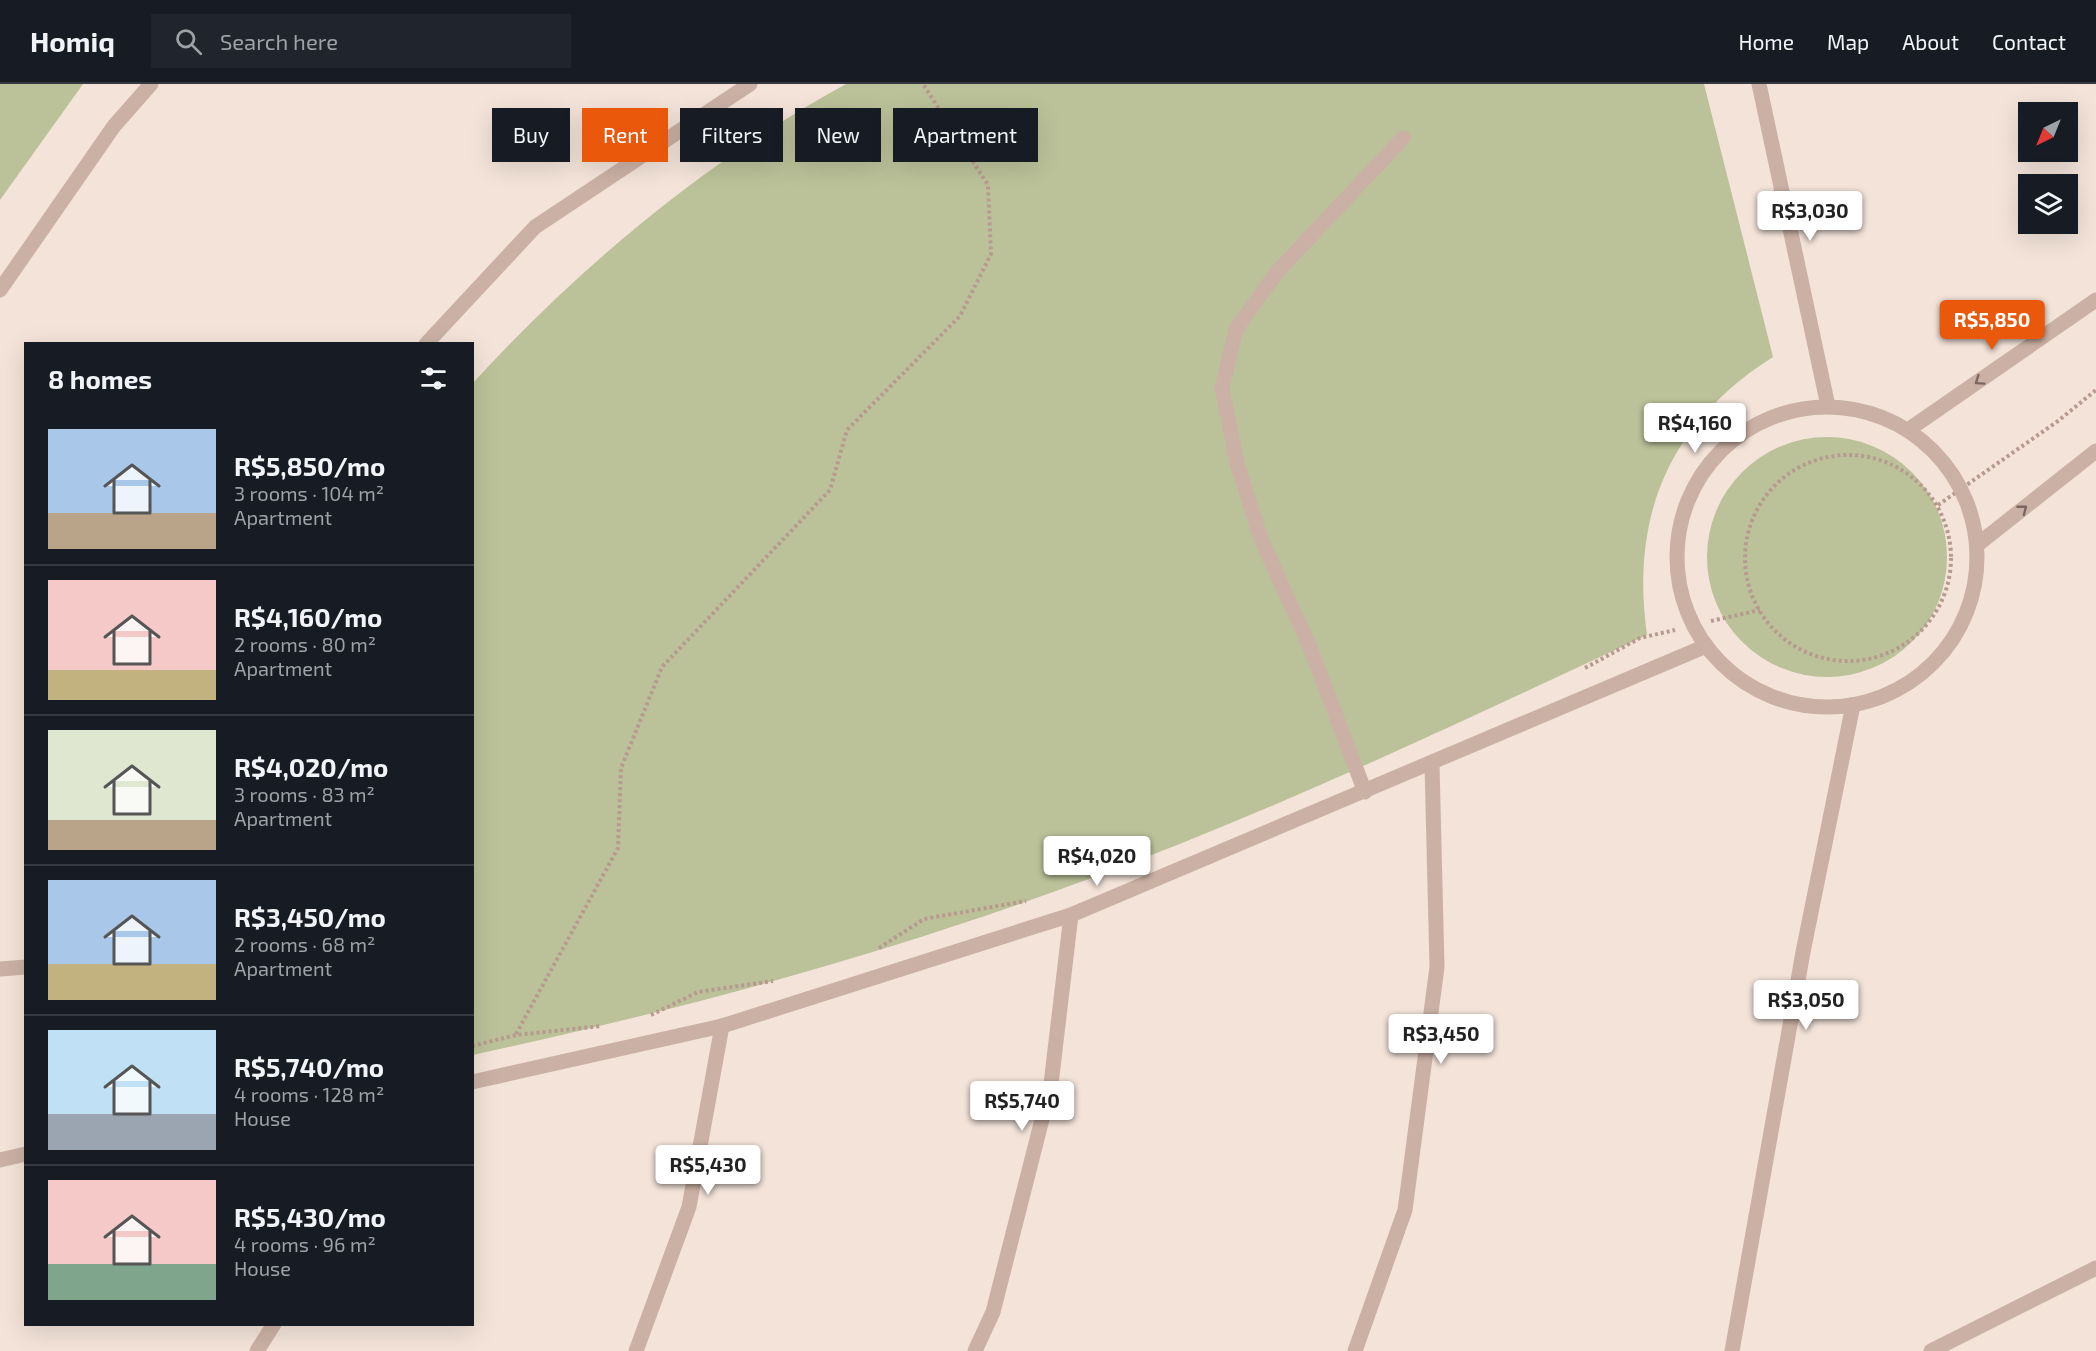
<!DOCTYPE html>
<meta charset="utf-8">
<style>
body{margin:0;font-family:"Exo 2",sans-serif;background:#20242c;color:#f1f3f6;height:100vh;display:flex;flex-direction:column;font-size:22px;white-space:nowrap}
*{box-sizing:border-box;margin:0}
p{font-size:20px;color:#9ea1a6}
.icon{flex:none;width:33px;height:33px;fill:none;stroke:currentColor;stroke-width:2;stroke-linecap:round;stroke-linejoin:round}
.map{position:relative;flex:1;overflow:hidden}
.panel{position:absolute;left:24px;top:258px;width:450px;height:984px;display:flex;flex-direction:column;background:#171b24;border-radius:0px;box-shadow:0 6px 24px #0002}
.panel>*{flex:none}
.guide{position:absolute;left:492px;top:24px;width:570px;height:54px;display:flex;gap:12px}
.needle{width:39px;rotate:223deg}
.buttons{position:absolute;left:2018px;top:18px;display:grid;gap:12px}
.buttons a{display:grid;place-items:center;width:60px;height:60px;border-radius:0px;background:#171b24;box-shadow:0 6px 24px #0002;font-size:30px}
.price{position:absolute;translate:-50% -51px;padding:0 14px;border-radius:6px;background:#fff;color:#222;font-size:20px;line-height:39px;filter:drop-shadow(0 2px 3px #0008)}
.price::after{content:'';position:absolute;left:50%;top:36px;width:18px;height:14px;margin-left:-9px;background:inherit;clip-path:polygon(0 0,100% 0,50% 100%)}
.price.current{background:#ea580c;color:#fff}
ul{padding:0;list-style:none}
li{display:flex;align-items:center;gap:18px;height:150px;padding:0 24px}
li+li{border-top:2px solid #363941}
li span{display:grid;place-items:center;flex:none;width:168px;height:120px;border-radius:0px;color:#555}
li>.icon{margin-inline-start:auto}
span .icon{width:72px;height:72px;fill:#fffc;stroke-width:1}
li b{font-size:26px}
h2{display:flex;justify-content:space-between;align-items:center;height:72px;padding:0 24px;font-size:26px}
.chip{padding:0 21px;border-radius:0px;background:#171b24;box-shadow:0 6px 24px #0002;font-size:21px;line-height:54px}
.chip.current{background:#ea580c;color:#fff}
header{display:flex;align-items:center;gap:36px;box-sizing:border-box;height:84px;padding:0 30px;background:#171b24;border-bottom:2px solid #363941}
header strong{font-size:28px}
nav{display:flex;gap:33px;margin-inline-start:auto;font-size:21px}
.search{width:420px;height:54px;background:#20242c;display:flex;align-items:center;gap:15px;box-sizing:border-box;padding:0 21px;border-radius:0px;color:#9ea1a6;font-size:22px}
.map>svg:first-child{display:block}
.green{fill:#bbc299}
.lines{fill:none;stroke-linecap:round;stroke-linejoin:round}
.path{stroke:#b79a8f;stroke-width:4;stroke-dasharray:3 3;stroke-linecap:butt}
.minor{stroke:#cbb1a5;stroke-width:15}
.oneway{stroke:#796660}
</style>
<header>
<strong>Homiq</strong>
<div class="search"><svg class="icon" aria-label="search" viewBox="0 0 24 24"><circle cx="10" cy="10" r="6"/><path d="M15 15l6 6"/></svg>Search here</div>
<nav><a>Home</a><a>Map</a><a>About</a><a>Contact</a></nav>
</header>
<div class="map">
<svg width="2096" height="1267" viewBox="0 0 2096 1267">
<rect width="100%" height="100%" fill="#f3e3d9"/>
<g class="green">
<path d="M0 0H83L0 116Z"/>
<path d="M846 0H1704L1773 273C1670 338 1630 431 1647 551 1465 636 1283 723 1094 793 892 869 684 925 473 971L472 300C579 183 707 76 846 0Z"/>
<circle cx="1827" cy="473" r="120"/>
</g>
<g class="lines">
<g class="path">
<circle cx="1848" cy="474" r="103"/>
<path d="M1938 421 2058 337 2096 306"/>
<path d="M1711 537 1760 526"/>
<path d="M1585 584 1640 554 1675 546"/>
<path d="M879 864 924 835 1026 817"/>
<path d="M651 931 698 908 773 897"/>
<path d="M516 950 618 764 621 684 662 583 830 406 847 346 960 232 991 170 988 101 923 0"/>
<path d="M472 962 516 951 601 942"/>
</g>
<g class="minor">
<path d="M1759 0 1828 322"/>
<path d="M0 206 114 42 151 0"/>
<path d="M426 260 535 143 750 0"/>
<circle cx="1827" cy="473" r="150"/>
<path d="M1908 346 2096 216"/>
<path d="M1977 461 2096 367"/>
<path d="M1365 708 1309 561 1261 455 1237 379 1222 304 1236 245 1277 188 1403 54"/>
<path d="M0 885 26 883"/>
<path d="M472 998 722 942 1071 831 1706 562"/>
<path d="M0 1076 26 1070"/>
<path d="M257 1267 274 1240"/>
<path d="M636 1267 689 1123 722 942"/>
<path d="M975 1267 993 1228 1051 1000 1071 831"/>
<path d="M1355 1267 1405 1126 1437 883 1432 680"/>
<path d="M1732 1267 1803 868 1853 621"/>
<path d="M1931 1267 2096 1184"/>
</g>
</g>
<defs><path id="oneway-chevron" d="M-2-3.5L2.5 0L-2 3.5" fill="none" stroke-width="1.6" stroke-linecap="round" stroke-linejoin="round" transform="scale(1.5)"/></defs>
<g class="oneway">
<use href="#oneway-chevron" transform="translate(1979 297) rotate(145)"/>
<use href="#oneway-chevron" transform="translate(2023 425) rotate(-38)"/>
</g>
</svg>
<div class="buttons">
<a><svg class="needle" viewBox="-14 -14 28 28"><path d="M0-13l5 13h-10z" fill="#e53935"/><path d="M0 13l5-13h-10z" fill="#9ea1a6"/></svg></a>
<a><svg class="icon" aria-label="layers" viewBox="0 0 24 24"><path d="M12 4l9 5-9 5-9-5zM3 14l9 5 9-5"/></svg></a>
</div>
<b class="price" style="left:1810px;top:158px">R$3,030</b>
<b class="price current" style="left:1992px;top:267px">R$5,850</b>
<b class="price" style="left:1695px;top:370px">R$4,160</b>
<b class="price" style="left:1097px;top:803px">R$4,020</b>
<b class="price" style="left:1806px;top:947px">R$3,050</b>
<b class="price" style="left:1441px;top:981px">R$3,450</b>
<b class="price" style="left:1022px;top:1048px">R$5,740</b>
<b class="price" style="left:708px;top:1112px">R$5,430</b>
<div class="guide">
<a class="chip">Buy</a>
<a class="chip current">Rent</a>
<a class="chip">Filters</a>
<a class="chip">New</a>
<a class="chip">Apartment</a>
</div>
<section class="panel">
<h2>8 homes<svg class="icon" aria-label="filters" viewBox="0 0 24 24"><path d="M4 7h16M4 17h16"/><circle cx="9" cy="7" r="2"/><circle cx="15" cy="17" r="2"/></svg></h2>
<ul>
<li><span style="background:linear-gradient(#a9c7e8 70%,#b9a48a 0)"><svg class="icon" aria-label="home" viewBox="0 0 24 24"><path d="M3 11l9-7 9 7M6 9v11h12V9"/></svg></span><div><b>R$5,850/mo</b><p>3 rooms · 104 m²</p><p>Apartment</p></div></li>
<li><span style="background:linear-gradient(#f6c9c9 75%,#c2b280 0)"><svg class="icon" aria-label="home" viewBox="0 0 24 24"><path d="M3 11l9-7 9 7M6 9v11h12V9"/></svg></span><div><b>R$4,160/mo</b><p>2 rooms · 80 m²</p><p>Apartment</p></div></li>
<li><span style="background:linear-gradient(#dfe7d0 75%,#b9a48a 0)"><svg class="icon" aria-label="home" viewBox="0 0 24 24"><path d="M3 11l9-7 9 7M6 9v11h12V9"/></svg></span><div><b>R$4,020/mo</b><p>3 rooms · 83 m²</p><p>Apartment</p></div></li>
<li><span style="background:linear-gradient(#a9c7e8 70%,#c2b280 0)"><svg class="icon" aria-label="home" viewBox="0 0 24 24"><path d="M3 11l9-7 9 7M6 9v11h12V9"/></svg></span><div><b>R$3,450/mo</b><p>2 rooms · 68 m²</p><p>Apartment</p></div></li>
<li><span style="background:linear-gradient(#bfe0f5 70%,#9aa5b1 0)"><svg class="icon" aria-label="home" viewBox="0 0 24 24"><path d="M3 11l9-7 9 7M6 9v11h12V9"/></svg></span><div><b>R$5,740/mo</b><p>4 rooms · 128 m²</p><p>House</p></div></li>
<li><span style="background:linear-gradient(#f6c9c9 70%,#7fa58c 0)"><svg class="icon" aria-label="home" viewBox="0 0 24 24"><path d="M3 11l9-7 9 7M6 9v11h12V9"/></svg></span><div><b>R$5,430/mo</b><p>4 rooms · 96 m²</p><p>House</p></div></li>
</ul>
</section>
</div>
